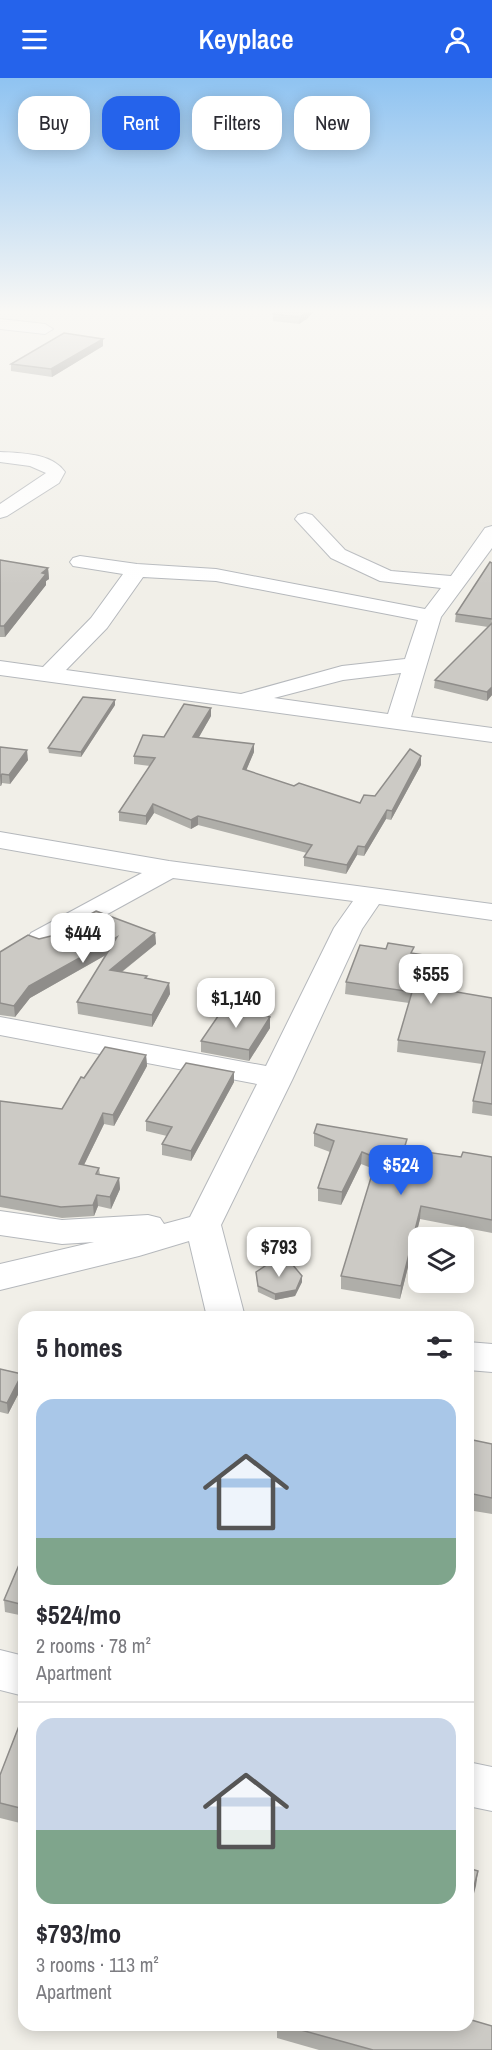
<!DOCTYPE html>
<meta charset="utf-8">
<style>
body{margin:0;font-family:"Archivo Narrow",sans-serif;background:#f2f2f3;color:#2b2b33;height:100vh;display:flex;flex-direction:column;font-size:22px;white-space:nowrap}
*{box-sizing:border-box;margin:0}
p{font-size:20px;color:#7c7c81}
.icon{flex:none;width:33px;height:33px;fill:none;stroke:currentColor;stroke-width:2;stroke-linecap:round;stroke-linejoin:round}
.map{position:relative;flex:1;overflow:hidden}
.panel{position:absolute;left:18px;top:1233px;width:456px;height:720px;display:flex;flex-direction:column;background:#fff;border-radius:18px;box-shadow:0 3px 15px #0003}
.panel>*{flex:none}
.top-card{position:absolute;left:18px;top:18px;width:456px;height:54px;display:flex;gap:12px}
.buttons{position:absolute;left:408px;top:1149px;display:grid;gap:12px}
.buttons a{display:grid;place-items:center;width:66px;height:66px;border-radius:12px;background:#fff;box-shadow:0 3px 15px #0003;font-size:30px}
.price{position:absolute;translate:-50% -51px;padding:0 14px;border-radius:12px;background:#fff;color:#222;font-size:20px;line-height:39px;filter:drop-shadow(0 2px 3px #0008)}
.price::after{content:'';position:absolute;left:50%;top:36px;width:18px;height:14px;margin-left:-9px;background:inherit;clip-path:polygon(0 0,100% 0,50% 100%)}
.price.current{background:#2563eb;color:#fff}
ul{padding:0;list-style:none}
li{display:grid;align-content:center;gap:12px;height:318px;padding:0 18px}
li+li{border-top:2px solid #e1e1e2}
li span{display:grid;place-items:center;height:186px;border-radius:18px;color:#555}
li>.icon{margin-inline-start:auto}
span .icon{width:108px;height:108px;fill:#fffc;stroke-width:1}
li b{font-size:26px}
h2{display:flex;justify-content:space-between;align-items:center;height:72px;padding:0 18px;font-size:26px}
.pill{padding:0 21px;border-radius:18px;background:#fff;box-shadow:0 3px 15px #0003;font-size:21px;line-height:54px}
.pill.current{background:#2563eb;color:#fff}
header{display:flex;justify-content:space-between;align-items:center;height:78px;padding:0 18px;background:#2563eb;color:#fff;font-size:27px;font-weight:600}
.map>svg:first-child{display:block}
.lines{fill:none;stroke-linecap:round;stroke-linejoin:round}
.minor-casing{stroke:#b5b8bc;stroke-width:2}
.minor{fill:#fff;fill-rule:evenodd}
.wall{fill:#afaea9}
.shaded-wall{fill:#8f8d8a}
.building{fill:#cccac5;stroke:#8f8d8a;stroke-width:1.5}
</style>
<header><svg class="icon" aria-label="menu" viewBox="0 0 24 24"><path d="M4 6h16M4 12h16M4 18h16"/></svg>Keyplace<svg class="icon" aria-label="person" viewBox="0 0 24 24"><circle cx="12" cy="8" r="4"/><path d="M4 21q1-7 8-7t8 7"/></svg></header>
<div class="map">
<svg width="492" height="1972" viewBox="0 0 492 1972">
<rect width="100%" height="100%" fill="#f1efe8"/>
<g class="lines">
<defs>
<g id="minor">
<path d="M0 241 45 246 53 251 45 256 0 251Z"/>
<path d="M0 374C21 375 52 375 65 394L59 405 7 438 0 440V426L46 395 30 388 0 384Z"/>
<path d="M305 435 312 437 345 472 391 493 451 498 485 450 492 448V470L441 539 411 639 492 650V664L0 597V583L43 589 91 540 123 496 73 488 70 484 73 480 80 478 137 486 216 491 425 531 441 510 380 503 331 480 295 441 298 437ZM143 499 216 503 418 542 405 581 342 588 241 616 66 592 107 550ZM401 595 388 636 274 620 343 602Z"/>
<path d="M0 754 169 783 492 826V842L379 826 362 851 293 1000 221 1147 245 1239H207L189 1163 139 1178 0 1212V1186L94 1164 62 1166 0 1157V1133L62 1142 148 1137 160 1140 164 1146 190 1139 257 1006 0 957V939L266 988 334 850 353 823 173 800 51 867 41 870 31 867 27 861 31 855 142 795 0 770Z"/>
<path d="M468 1264 492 1266V1294L468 1292Z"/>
<path d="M0 1572 24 1578V1618L0 1612Z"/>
<path d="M468 1684 492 1689V1733L468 1728Z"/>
</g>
</defs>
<use href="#minor" class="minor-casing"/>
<use href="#minor" class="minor"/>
</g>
<g class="wall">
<path d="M278 231H315L308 240 299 246 273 243V236Z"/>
<path d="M103 261V268L52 299 11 293V286Z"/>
<path d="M0 482 48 490 49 501 46 503V507L5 559H0Z"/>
<path d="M492 485V617L487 623 434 610 435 602 488 549 455 544 456 536Z"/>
<path d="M115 627 81 679 49 675 48 670Z"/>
<path d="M211 638 198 660 254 674 246 692 294 708 360 725 375 718 421 687 391 742 386 741 364 778 357 777 346 796 304 788V779L307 775 198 747 191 751 154 735 146 747 119 743V734L150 688 134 686V678L164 659Z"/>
<path d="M0 669 28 682 10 706 2 705 1 708H0Z"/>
<path d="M155 855 156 866 122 894 147 898V901L169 905 170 916 152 949 78 936 77 924 106 877 30 920 15 939 0 937V874L39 861Z"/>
<path d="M386 871 443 880 442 891 436 911 492 920V1038L472 1035 473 1023 482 986 397 974 398 962 409 925 345 916 346 904Z"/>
<path d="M270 939V950L249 983 201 974V963Z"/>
<path d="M146 977 147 988 114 1048 104 1046 84 1087 99 1090 100 1097 119 1100 120 1111 111 1131 98 1128 94 1138 62 1140 0 1129V1023L62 1031 84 1000Z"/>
<path d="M234 994V1004L191 1083 162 1077V1066L167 1058 146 1053V1043Z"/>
<path d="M314 1055 407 1071 461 1079H492V1155L420 1141 400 1221 341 1211V1198L374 1091 361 1086 341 1127 318 1123V1110L330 1074 314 1068Z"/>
<path d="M256 1194 302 1204 295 1218 275 1222 258 1214Z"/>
<path d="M0 1291 22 1296 23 1307 8 1336 0 1334Z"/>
<path d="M468 1361 492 1366V1436L468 1432Z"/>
<path d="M24 1475V1538L5 1534 4 1522Z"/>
<path d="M24 1635V1746L0 1740V1697Z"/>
<path d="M277 1947H468L492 1972H319L277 1960Z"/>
</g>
<g class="shaded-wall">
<path d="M310 231H315L308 240 299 246 300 239Z"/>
<path d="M103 261V268L52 299 51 291Z"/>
<path d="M48 490 49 501 46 503V507L5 559 4 548 42 495Z"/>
<path d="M492 609V617L487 623V614Z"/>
<path d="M115 622V627L81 679V674Z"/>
<path d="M211 630V638L194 668 193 659Z"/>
<path d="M254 666V674L243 700V691Z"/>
<path d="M27 672 28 682 10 706 9 697Z"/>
<path d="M421 678V687L391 742 392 733Z"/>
<path d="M2 696V705L1 708 0 698Z"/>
<path d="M153 726 154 735 146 747V738Z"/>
<path d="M387 732 386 741 364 778 365 769Z"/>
<path d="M198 738V747L191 751V742Z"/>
<path d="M358 768 357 777 346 796 347 787Z"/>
<path d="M155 855 156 866 110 903V892Z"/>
<path d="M117 859 118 870 30 920 15 939 14 928 29 908Z"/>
<path d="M443 880 442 891 432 922 433 910Z"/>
<path d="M169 905 170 916 152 949V937Z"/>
<path d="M270 939V950L249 983V972Z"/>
<path d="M146 977 147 988 114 1048 113 1037Z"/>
<path d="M234 994V1004L191 1083V1073Z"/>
<path d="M103 1035 104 1046 79 1097V1086Z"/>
<path d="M362 1074 361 1086 341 1127 342 1114Z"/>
<path d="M119 1100 120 1111 111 1131 110 1119Z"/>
<path d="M97 1117 98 1128 94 1138 93 1127Z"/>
<path d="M421 1128 420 1141 400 1221 401 1208Z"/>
<path d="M302 1198V1204L295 1218 275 1222V1216Z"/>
<path d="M22 1296 23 1307 8 1336 7 1325Z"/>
<path d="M478 1793 476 1808 468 1838V1831Z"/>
</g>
<g class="building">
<path d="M278 231H310L300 239 273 236Z"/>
<path d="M64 255 103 261 51 291 11 286Z"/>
<path d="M0 482 48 490 42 495 46 496 4 548H0Z"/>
<path d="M490 484 492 485V541L456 536Z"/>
<path d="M492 545V609L487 614 435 602Z"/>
<path d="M83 619 115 622 81 674 48 670Z"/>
<path d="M184 626 211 630 193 659 254 666 243 691 294 708 299 705 360 725 364 717 375 718 410 671 421 678 392 733 387 732 365 769 358 768 347 787 304 779 312 767 198 738 191 742 153 726 146 738 119 734 155 680 134 678 143 657 164 659Z"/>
<path d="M0 669 27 672 9 697 2 696 0 698Z"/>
<path d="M96 833 155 855 110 892 147 898 145 900 169 905 152 937 77 924 117 859 29 908 14 928 0 925V874L28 857 39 861 51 858Z"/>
<path d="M388 865 414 869 411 875 443 880 433 910 492 920V1026L473 1023 485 974 398 962 412 914 346 904 360 867 386 871Z"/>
<path d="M225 928 270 939 249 972 201 963Z"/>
<path d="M105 969 146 977 113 1037 103 1035 79 1086 99 1090 96 1096 119 1100 110 1119 97 1117 93 1127 61 1129 0 1118V1023L62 1031 81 999 84 1000Z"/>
<path d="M186 985 234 994 191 1073 162 1066 172 1049 146 1043Z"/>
<path d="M317 1046 407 1061 404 1071 461 1079 463 1074 492 1079V1142L421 1128 401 1208 341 1198 377 1080 362 1074 342 1114 318 1110 334 1063 314 1055Z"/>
<path d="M271 1184 292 1186 302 1198 296 1212 275 1216 258 1208 256 1194Z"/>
<path d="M0 1291 22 1296 7 1325 0 1323Z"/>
<path d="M468 1361 492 1366V1420L468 1415Z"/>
<path d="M24 1475V1527L4 1522Z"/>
<path d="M24 1635V1731L0 1725V1697Z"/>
<path d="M468 1790 478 1793 468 1831Z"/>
<path d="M468 1941 492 1948V1972H373L283 1947H468Z"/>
</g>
<linearGradient id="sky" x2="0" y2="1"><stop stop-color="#8fc3f1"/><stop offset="0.46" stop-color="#f9f8f5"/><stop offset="1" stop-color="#f9f8f5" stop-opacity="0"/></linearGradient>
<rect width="492" height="507" fill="url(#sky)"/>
</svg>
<div class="buttons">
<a><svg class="icon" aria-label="layers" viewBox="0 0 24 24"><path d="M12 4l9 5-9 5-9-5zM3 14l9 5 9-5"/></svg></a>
</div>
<b class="price" style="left:83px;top:886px">$444</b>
<b class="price" style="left:431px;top:927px">$555</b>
<b class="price" style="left:236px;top:951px">$1,140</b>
<b class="price current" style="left:401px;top:1118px">$524</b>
<b class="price" style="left:279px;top:1200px">$793</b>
<div class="top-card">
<a class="pill">Buy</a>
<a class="pill current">Rent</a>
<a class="pill">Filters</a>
<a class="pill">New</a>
</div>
<section class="panel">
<h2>5 homes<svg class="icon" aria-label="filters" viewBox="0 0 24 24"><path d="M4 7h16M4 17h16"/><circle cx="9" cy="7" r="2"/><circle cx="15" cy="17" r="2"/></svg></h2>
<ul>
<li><span style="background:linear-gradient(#a9c7e8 75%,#7fa58c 0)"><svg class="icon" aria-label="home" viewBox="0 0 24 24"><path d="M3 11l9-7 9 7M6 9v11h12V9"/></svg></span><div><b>$524/mo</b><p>2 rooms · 78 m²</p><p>Apartment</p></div></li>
<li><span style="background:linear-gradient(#c9d6e8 60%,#7fa58c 0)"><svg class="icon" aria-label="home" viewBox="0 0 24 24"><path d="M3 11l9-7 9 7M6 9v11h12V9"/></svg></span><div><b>$793/mo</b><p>3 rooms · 113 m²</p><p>Apartment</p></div></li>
</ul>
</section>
</div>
